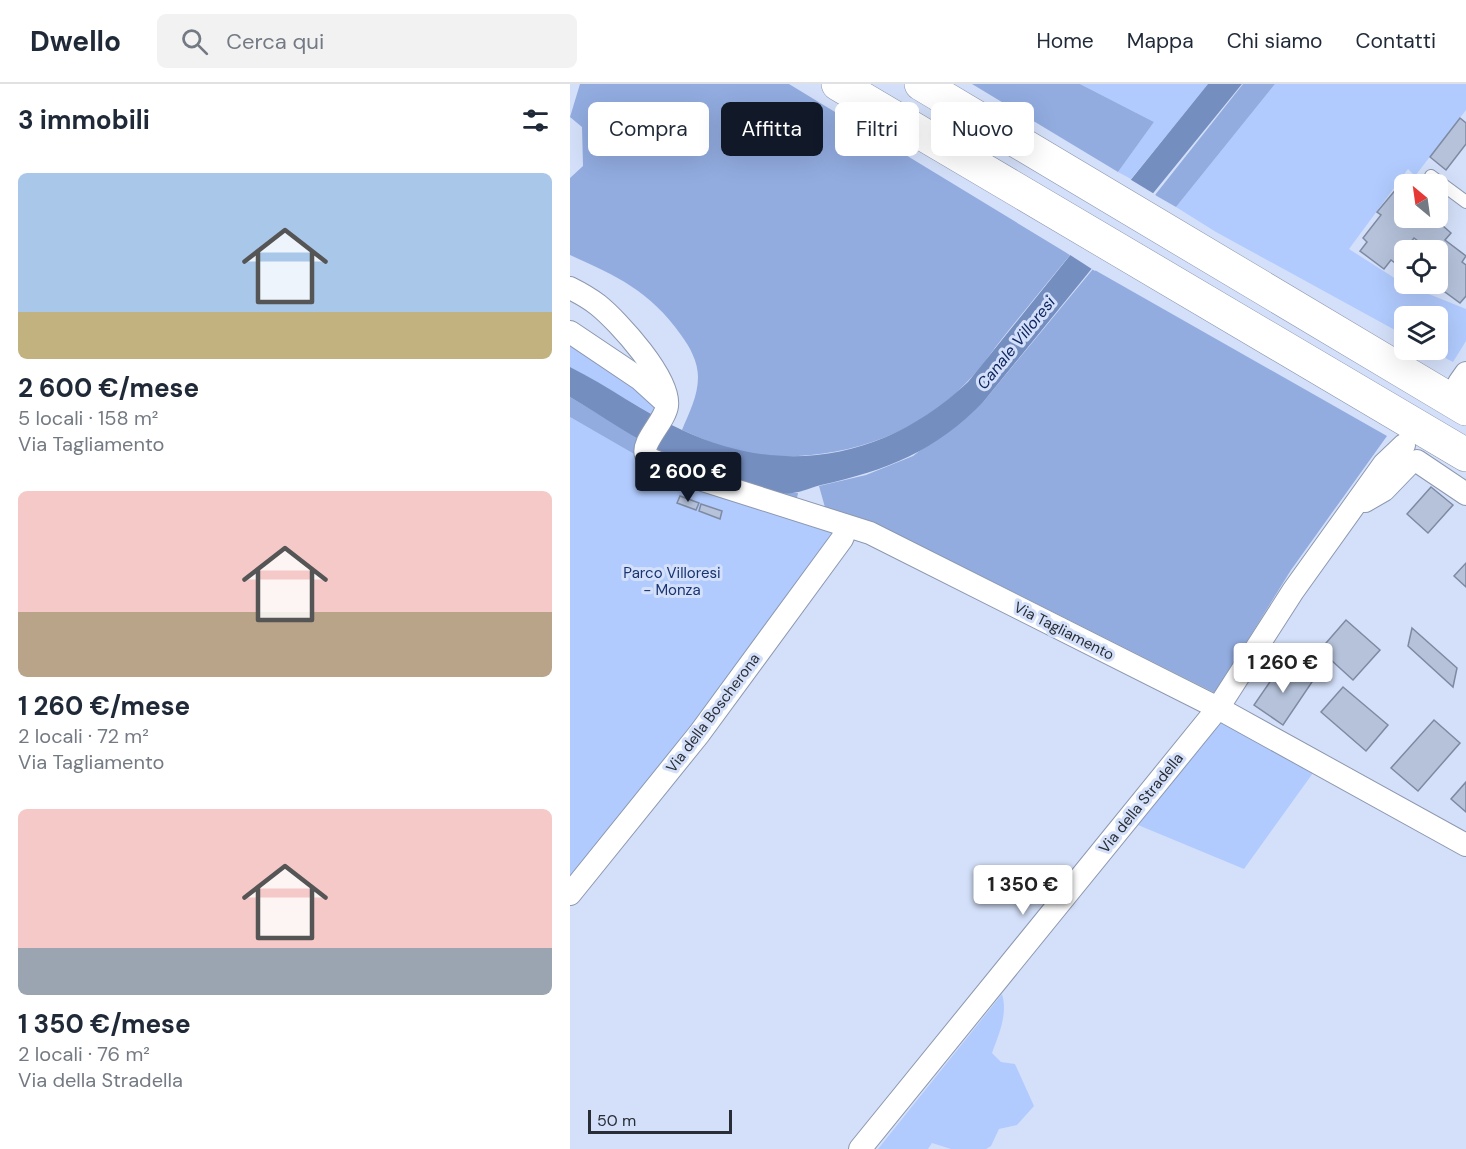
<!DOCTYPE html>
<html lang="it">
<meta charset="utf-8">
<style>
body{margin:0;font-family:"DM Sans",sans-serif;background:#f2f2f3;color:#1f2937;height:100vh;display:flex;flex-direction:column;font-size:22px;white-space:nowrap}
*{box-sizing:border-box;margin:0}
p{font-size:20px;color:#747a83}
.icon{flex:none;width:33px;height:33px;fill:none;stroke:currentColor;stroke-width:2;stroke-linecap:round;stroke-linejoin:round}
.map{position:relative;flex:1;overflow:hidden}
.details{display:flex;flex-direction:column;background:#fff;width:570px}
.details>*{flex:none}
.guide{position:absolute;left:18px;top:18px;width:570px;height:54px;display:flex;gap:12px}
.needle{width:39px;rotate:331deg}
.buttons{position:absolute;left:824px;top:90px;display:grid;gap:12px}
.buttons a{display:grid;place-items:center;width:54px;height:54px;border-radius:9px;background:#fff;box-shadow:0 6px 24px #0002;font-size:30px}
.scale{position:absolute;left:18px;bottom:15px;width:144px;box-sizing:border-box;padding-left:6px;border:3px solid #282d36;border-top:0;font-size:16px;line-height:21px;white-space:nowrap;color:#282d36;-webkit-text-stroke:4px #d4e0f9;paint-order:stroke}
.price{position:absolute;translate:-50% -51px;padding:0 14px;border-radius:6px;background:#fff;color:#222;font-size:20px;line-height:39px;filter:drop-shadow(0 2px 3px #0008)}
.price::after{content:'';position:absolute;left:50%;top:36px;width:18px;height:14px;margin-left:-9px;background:inherit;clip-path:polygon(0 0,100% 0,50% 100%)}
.price.on{background:#111827;color:#fff}
ul{padding:0;list-style:none}
li{display:grid;align-content:center;gap:12px;height:318px;padding:0 18px}
li span{display:grid;place-items:center;height:186px;border-radius:9px;color:#555}
li>.icon{margin-inline-start:auto}
span .icon{width:108px;height:108px;fill:#fffc;stroke-width:1}
li b{font-size:26px}
h2{display:flex;justify-content:space-between;align-items:center;height:72px;padding:0 18px;font-size:26px}
.tag{padding:0 21px;border-radius:9px;background:#fff;box-shadow:0 6px 24px #0002;font-size:21px;line-height:54px}
.tag.on{background:#111827;color:#fff}
header{display:flex;align-items:center;gap:36px;box-sizing:border-box;height:84px;padding:0 30px;background:#fff;border-bottom:2px solid #e0e1e3}
header strong{font-size:28px}
nav{display:flex;gap:33px;margin-inline-start:auto;font-size:21px}
.search{width:420px;height:54px;background:#f2f2f3;display:flex;align-items:center;gap:15px;box-sizing:border-box;padding:0 21px;border-radius:9px;color:#747a83;font-size:22px}
main{display:flex;flex:1;min-height:0}
.map>svg:first-child{display:block}
.green{fill:#b1cbfe}
.forest{fill:#92ace0}
.water{fill:#758ec0}
.pier{fill:#d4e0f9}
.building{fill:#b5c2da;stroke:#7e8aa1;stroke-width:1.5}
.lines{fill:none;stroke-linecap:round;stroke-linejoin:round}
.lane-casing{stroke:#8c98af;stroke-width:14}
.street-casing{stroke:#8c98af;stroke-width:24}
.highway-casing{stroke:#8c98af;stroke-width:34}
.lane{stroke:#fff;stroke-width:12}
.street{stroke:#fff;stroke-width:22}
.highway{stroke:#fff;stroke-width:33}
.labels{text-anchor:middle;dominant-baseline:central;stroke-width:6;stroke-linejoin:round;paint-order:stroke}
.park-label{font-size:15px;fill:#193471;stroke:#d4e0f9}
.street-label{font-size:15px;fill:#282d36;stroke:#d4e0f9}
.water-label{font-size:16px;font-style:italic;fill:#0b235e;stroke:#d4e0f9}
</style>
<header>
<strong>Dwello</strong>
<div class="search"><svg class="icon" aria-label="search" viewBox="0 0 24 24"><circle cx="10" cy="10" r="6"/><path d="M15 15l6 6"/></svg>Cerca qui</div>
<nav><a>Home</a><a>Mappa</a><a>Chi siamo</a><a>Contatti</a></nav>
</header>
<main>
<section class="details">
<h2>3 immobili<svg class="icon" aria-label="filters" viewBox="0 0 24 24"><path d="M4 7h16M4 17h16"/><circle cx="9" cy="7" r="2"/><circle cx="15" cy="17" r="2"/></svg></h2>
<ul>
<li><span style="background:linear-gradient(#a9c7e8 75%,#c2b280 0)"><svg class="icon" aria-label="home" viewBox="0 0 24 24"><path d="M3 11l9-7 9 7M6 9v11h12V9"/></svg></span><div><b>2 600 €/mese</b><p>5 locali · 158 m²</p><p>Via Tagliamento</p></div></li>
<li><span style="background:linear-gradient(#f6c9c9 65%,#b9a48a 0)"><svg class="icon" aria-label="home" viewBox="0 0 24 24"><path d="M3 11l9-7 9 7M6 9v11h12V9"/></svg></span><div><b>1 260 €/mese</b><p>2 locali · 72 m²</p><p>Via Tagliamento</p></div></li>
<li><span style="background:linear-gradient(#f6c9c9 75%,#9aa5b1 0)"><svg class="icon" aria-label="home" viewBox="0 0 24 24"><path d="M3 11l9-7 9 7M6 9v11h12V9"/></svg></span><div><b>1 350 €/mese</b><p>2 locali · 76 m²</p><p>Via della Stradella</p></div></li>
</ul>
</section>
<div class="map">
<svg width="896" height="1065" viewBox="0 0 896 1065">
<rect width="100%" height="100%" fill="#d4e0f9"/>
<g class="green">
<path d="M510 0H638L561 95 548 88 584 38Z"/>
<path d="M705 0H896V26L845 92 838 85 779 165 834 200 896 225V257L883 278 860 266H867V232H834V251L646 148 606 123Z"/>
<path d="M0 256 88 314 85 332 0 283Z"/>
<path d="M0 333 71 374 266 450 122 644 0 792Z"/>
<path d="M651 637 743 689 674 785 568 741Z"/>
<path d="M432 910C438 930 429 950 422 969L431 978 445 980 464 1022 447 1041 429 1045 421 1062 416 1065H381L362 1059 358 1065H308Z"/>
</g>
<g class="forest">
<path d="M10 0H219L500 171C477 199 454 227 431 256 420 270 410 285 397 298 342 356 259 380 181 370 157 367 134 355 112 346 119 329 128 312 128 293 128 278 120 263 111 251 80 207 47 192 0 171V94L13 82 12 43 0 33Z"/>
<path d="M402 0H510L584 38 548 88Z"/>
<path d="M673 0H705L606 123 585 111Z"/>
<path d="M523 185 817 352 721 486 645 609 335 454 256 427 249 402 296 391 343 372 414 317Z"/>
<path d="M0 313 96 370 209 409H228L223 434 71 374 0 333Z"/>
</g>
<path class="water" d="M638 0H672L414 317C365 368 317 386 251 401 236 405 226 411 211 409 198 407 184 401 171 397 147 390 122 382 99 371 65 355 32 332 0 313V283C38 302 73 328 112 346 214 394 316 375 398 298Z"/>
<path class="pier" d="M558 94 586 111 525 187 497 169Z"/>
<g class="building">
<path d="M890 34 896 39V60L876 86 860 73Z"/>
<path d="M827 104 834 109V134H864L881 149 875 156 896 172 892 178 896 181V212L890 219 867 202 871 196 867 193V166H860L844 154 825 179 821 176 814 185 790 167 797 158 793 154 811 131 807 128Z"/>
<path d="M861 403 883 421 858 449 837 430Z"/>
<path d="M110 412 129 419 126 426 107 419Z"/>
<path d="M131 420 152 427 150 435 129 427Z"/>
<path d="M896 479V503L884 492Z"/>
<path d="M776 536 810 566 783 596 750 566Z"/>
<path d="M842 544 887 584 883 603 838 562Z"/>
<path d="M713 579 742 598 713 641 684 621Z"/>
<path d="M773 603 818 641 796 667 751 628Z"/>
<path d="M864 636 890 659 848 707 821 684Z"/>
<path d="M896 698V728L881 715Z"/>
</g>
<g class="lines">
<defs>
<path id="lane" d="M861 92 896 118"/>
<g id="street">
<path d="M0 204C10 209 19 214 28 221 48 237 101 295 97 322 95 337 71 358 76 371L80 375 117 391 300 449 648 624 896 761"/>
<path d="M0 248 70 295 92 315"/>
<path d="M889 299 896 289"/>
<path d="M795 417 814 406 841 378 847 377 896 410"/>
<path d="M0 810 129 650 272 455 274 450 273 441"/>
<path d="M290 1065 648 624 723 507 814 380 834 361"/>
</g>
<g id="highway">
<path d="M268 0 896 371"/>
<path d="M351 0 896 325"/>
</g>
</defs>
<use href="#lane" class="lane-casing"/>
<use href="#street" class="street-casing"/>
<use href="#highway" class="highway-casing"/>
<use href="#lane" class="lane"/>
<use href="#street" class="street"/>
<use href="#highway" class="highway"/>
</g>
<g class="labels">
<g class="park-label">
<text x="102" y="489">Parco Villoresi<tspan x="102" dy="17">- Monza</tspan></text>
</g>
<g class="street-label">
<text transform="translate(494 547) rotate(27)">Via Tagliamento</text>
<text transform="translate(143 629) rotate(-53)">Via della Boscherona</text>
<text transform="translate(571 719) rotate(-51)">Via della Stradella</text>
</g>
<g class="water-label">
<text transform="translate(446 259) rotate(-51)">Canale Villoresi</text>
</g>
</g>
</svg>
<div class="buttons">
<a><svg class="needle" viewBox="-14 -14 28 28"><path d="M0-13l5 13h-10z" fill="#e53935"/><path d="M0 13l5-13h-10z" fill="#747a83"/></svg></a>
<a><svg class="icon" aria-label="locate" viewBox="0 0 24 24"><circle cx="12" cy="12" r="6"/><path d="M12 2v4M12 18v4M2 12h4M18 12h4"/></svg></a>
<a><svg class="icon" aria-label="layers" viewBox="0 0 24 24"><path d="M12 4l9 5-9 5-9-5zM3 14l9 5 9-5"/></svg></a>
</div>
<div class="scale">50 m</div>
<b class="price on" style="left:118px;top:419px">2 600 €</b>
<b class="price" style="left:713px;top:610px">1 260 €</b>
<b class="price" style="left:453px;top:832px">1 350 €</b>
<div class="guide">
<a class="tag">Compra</a>
<a class="tag on">Affitta</a>
<a class="tag">Filtri</a>
<a class="tag">Nuovo</a>
</div>
</div>
</main>
